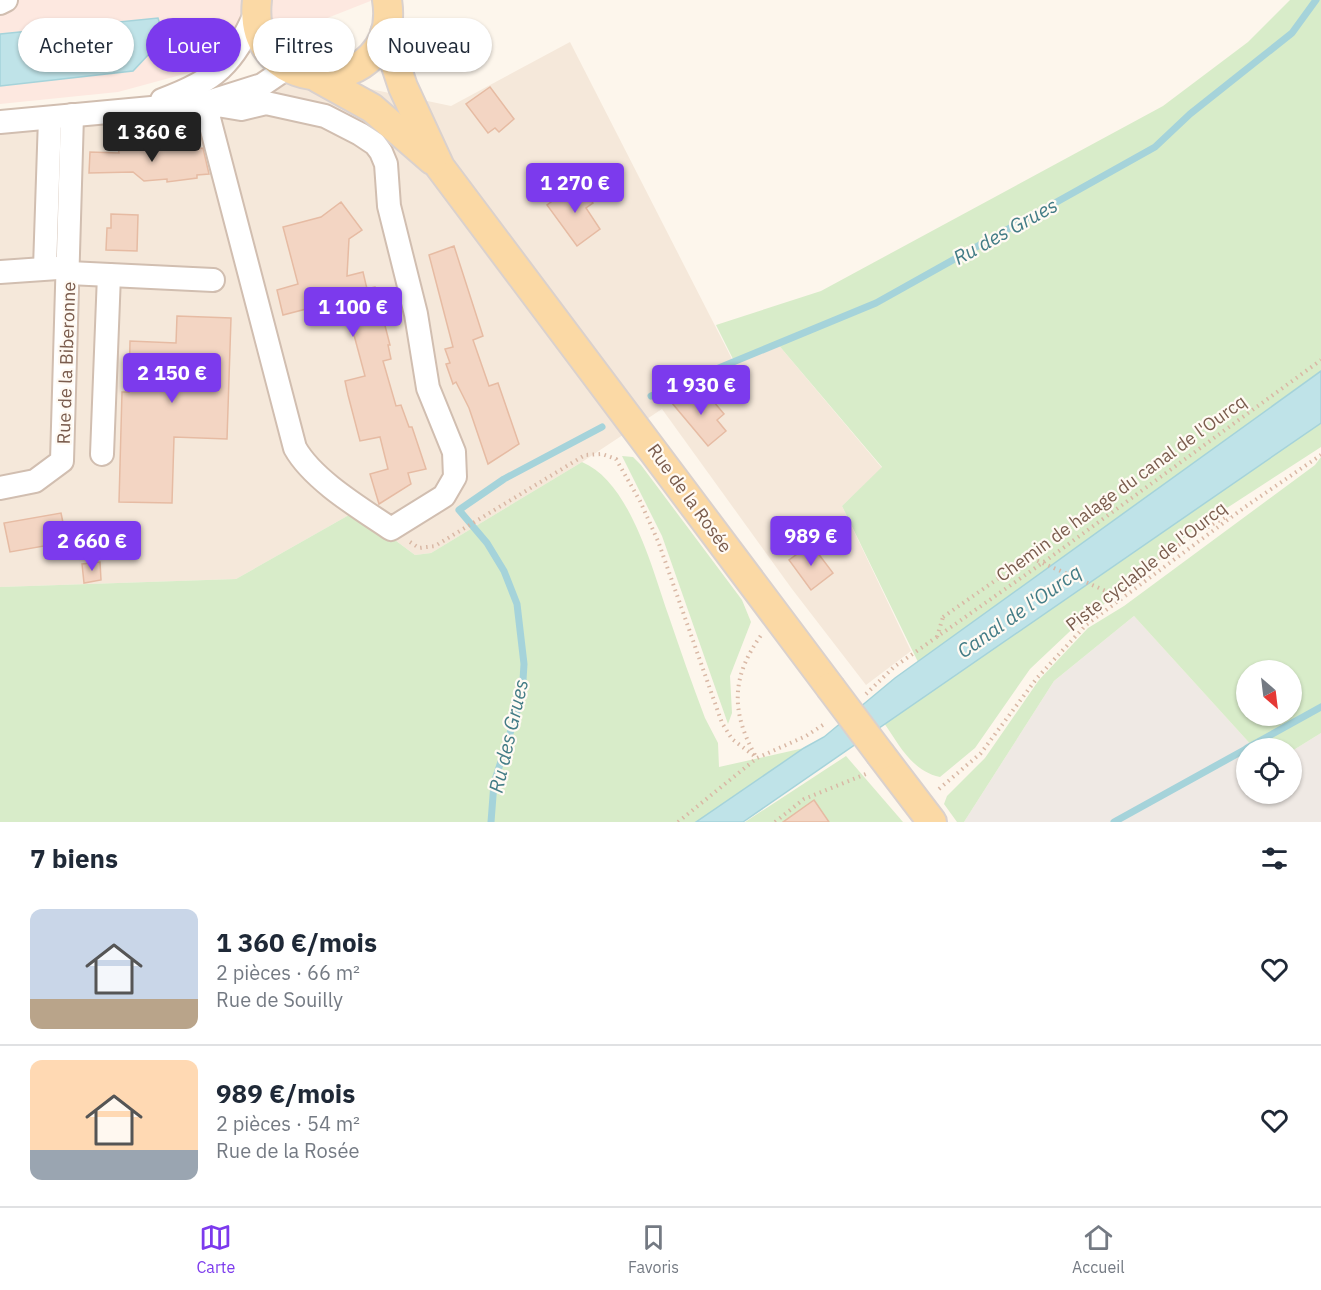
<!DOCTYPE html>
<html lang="fr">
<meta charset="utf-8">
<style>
body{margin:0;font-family:"IBM Plex Sans",sans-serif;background:#f2f2f3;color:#1f2937;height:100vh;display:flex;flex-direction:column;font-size:22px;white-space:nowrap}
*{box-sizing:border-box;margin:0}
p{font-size:20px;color:#747a83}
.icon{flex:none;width:33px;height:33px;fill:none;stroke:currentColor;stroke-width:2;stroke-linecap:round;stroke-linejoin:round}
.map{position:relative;height:822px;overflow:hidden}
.panel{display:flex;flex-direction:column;background:#fff;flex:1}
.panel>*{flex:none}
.banner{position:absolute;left:18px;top:18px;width:600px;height:54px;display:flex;gap:12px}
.needle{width:39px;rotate:152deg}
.fabs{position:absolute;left:1236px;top:660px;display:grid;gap:12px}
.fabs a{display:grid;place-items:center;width:66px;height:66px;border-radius:50%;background:#fff;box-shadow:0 2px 4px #0004;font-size:30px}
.price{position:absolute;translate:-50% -51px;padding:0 14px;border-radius:6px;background:#7c3aed;color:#fff;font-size:20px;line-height:39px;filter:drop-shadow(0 2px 3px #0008)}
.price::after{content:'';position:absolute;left:50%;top:36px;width:18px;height:14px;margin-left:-9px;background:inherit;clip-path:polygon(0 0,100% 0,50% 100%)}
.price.on{background:#222;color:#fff}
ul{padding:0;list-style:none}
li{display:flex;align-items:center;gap:18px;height:150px;padding:0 30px}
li+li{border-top:2px solid #e0e1e3}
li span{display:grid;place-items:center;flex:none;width:168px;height:120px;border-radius:12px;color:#555}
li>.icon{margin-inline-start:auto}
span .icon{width:72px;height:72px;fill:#fffc;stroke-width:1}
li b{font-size:26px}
h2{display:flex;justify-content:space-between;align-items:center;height:72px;padding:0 30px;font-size:26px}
.pill{padding:0 21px;border-radius:27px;background:#fff;box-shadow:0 2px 4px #0004;font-size:21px;line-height:54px}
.pill.on{background:#7c3aed;color:#fff}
.tab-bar{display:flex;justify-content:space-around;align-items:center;height:84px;border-top:2px solid #e0e1e3;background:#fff;font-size:16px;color:#747a83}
.tab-bar a{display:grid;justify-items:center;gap:3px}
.tab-bar .on{color:#7c3aed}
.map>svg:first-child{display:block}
.residential{fill:#f5e8da}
.commercial{fill:#fde8e0}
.industrial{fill:#efe9e4}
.green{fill:#d8ecc9;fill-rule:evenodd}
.water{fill:#bfe3e8;stroke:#a5d3da;stroke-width:1.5}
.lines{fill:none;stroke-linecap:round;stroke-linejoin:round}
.stream{stroke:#a5d3da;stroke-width:7}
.building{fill:#f3d5c3;stroke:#e6bba3;stroke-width:1.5}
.minor-casing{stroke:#d1beb0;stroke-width:26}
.major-casing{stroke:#dad1cd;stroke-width:32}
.path{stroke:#d9b8a5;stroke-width:4;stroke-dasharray:1.5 4.5;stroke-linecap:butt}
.minor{stroke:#fff;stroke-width:22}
.major{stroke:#fbd9a5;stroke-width:28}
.major-bridge-casing{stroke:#dad1cd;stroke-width:32;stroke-linecap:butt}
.path-bridge{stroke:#d9b8a5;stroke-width:4;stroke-dasharray:1.5 4.5;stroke-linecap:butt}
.major-bridge{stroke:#fbd9a5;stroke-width:28}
.labels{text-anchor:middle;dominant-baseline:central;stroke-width:4.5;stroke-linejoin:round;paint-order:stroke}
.street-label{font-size:18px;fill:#7a5c4d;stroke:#fffaf3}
.water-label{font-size:20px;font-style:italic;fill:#437c86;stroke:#fffaf3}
</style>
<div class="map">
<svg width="1321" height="822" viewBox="0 0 1321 822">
<rect width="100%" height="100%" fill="#fdf6ec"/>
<path class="residential" d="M570 42 732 359 776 342 882 468 842 506 911 651 866 685 792 589 662 409 582 462 431 553 415 555 356 511 236 579 0 587V114L205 103 287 68 318 78 451 106Z"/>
<path class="commercial" d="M0 0H373L188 73 118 92 0 104Z"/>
<path class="industrial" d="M1134 616 1254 748H1246V794H1292V751L1321 733V822H964L1054 681Z"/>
<g class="green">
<path d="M1290 0H1321V371L918 662 842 506 882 467 776 342 733 359 716 325 821 291 1163 106 1248 42Z"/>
<path d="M1321 423V447L1193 530 1116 596 1085 617 1030 669 975 748 940 777C912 771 900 746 884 723Z"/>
<path d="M622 456 633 457 641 465 742 600 751 622 730 676 732 713 728 724 662 536Z"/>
<path d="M1321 457V733L1292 751V748H1254L1134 616 1054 681 964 822H957L944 804 947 796 985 758 1039 680 1088 628 1124 606 1315 465ZM1246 670H1292V716H1246Z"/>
<path d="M582 462C630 482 652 568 668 614 680 649 692 684 705 718L718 743 719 767 804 748 696 822H0V587L236 579 356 511 415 555 431 553Z"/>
<path d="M846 756 903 822H745Z"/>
</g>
<g class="water">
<path d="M158 18 164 38 133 71 0 86V34Z"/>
<path d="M1321 371V423L743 822H696L804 748 824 737 895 678Z"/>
</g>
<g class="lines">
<g class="stream">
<path d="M651 396 876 303 1155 147 1190 114 1292 33 1316 0"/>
<path d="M1247 748 1321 707"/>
<path d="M491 822 494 783 522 696 524 664 517 604 504 571 487 543 459 510 504 479 602 427"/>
<path d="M1114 822 1246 749"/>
</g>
</g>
<g class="building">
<path d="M490 87 514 119 499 132 495 128 488 133 466 104Z"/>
<path d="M154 143V150L194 146V149L203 148 209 174 197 175V178L167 182V179L144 181 133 172 89 173 90 152 119 153 118 147Z"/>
<path d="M577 183 593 203 586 208 600 229 577 246 547 205Z"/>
<path d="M341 202 362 230 349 239 347 276 363 272 367 289 375 287 390 345H388L391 359 383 361 396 406 401 405 409 427H412L426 469 408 473 411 484 379 504 370 474 388 469 380 437 360 441 348 395 345 381 365 376 347 309 317 317 314 307 283 315 277 290 298 284 283 227 321 217Z"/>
<path d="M111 214 138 215 137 251 106 250 107 228H111Z"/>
<path d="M454 246 483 336 473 340 489 386 498 383 519 444 488 464 469 408 456 382 453 384 446 364 450 363 445 349 453 347 429 255Z"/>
<path d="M177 316 231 318 227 439 174 437 172 503 119 502 122 392H129L130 341 176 343Z"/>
<path d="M690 389 701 402 709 396 724 414 717 420 726 431 708 446 672 403Z"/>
<path d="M61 513 67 542 10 552 4 523Z"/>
<path d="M811 544 833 573 811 590 789 560Z"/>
<path d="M100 562 101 580 84 583 82 564Z"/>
<path d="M814 800 829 822H783Z"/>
</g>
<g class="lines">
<defs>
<g id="minor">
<path d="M0 3 6 0"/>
<path d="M162 100C216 80 233 65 256 12"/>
<path d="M205 103 241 109 266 103 325 116 360 134 375 144 381 152 386 164 389 206 416 314 428 388 454 452 455 477 444 496 391 529C360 508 313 480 295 448Z"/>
<path d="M0 122 205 103 262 85 287 68"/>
<path d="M45 268 50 118"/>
<path d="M0 272 58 268"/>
<path d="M69 273 213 280"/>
<path d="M102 454 109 275"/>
<path d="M0 488 35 481 62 461 72 115"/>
</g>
<g id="major">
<path d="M257 0C245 104 403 98 387 0"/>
<path d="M385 33 403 87 440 167 830 687"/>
<path d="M318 78 372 108 432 160"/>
<path d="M881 755 932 822"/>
</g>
</defs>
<use href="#minor" class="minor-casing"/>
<use href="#major" class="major-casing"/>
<g class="path">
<path d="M1197 533 1231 514"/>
<path d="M410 542 419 548 435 546 585 455 602 454 616 459 640 501 658 541 722 723 732 739 757 758"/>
<path d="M937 637 943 617"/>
<path d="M866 694 894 667 1048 559 1321 360"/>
<path d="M755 755C730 710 732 675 762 634"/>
<path d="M939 789 981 753 1037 678 1086 625 1245 507 1321 455"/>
<path d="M678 822 757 758 806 736 826 723"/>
<path d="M775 822 804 799 866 774"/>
</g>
<use href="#minor" class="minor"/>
<use href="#major" class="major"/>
<defs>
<path id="major-bridge" d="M830 687 881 755"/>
</defs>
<use href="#major-bridge" class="major-bridge-casing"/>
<path class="path-bridge" d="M943 617 1029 557 1108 592 1197 533"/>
<use href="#major-bridge" class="major-bridge"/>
</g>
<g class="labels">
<g class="street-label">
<text transform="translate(66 363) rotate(-88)">Rue de la Biberonne</text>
<text transform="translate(1121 488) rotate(-36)">Chemin de halage du canal de l'Ourcq</text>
<text transform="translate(690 498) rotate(54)">Rue de la Rosée</text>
<text transform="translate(1146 566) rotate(-38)">Piste cyclable de l'Ourcq</text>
</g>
<g class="water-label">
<text transform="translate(1005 231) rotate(-29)">Ru des Grues</text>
<text transform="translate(1019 611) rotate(-35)">Canal de l'Ourcq</text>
<text transform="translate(508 736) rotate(-77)">Ru des Grues</text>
</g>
</g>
</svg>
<div class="fabs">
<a><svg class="needle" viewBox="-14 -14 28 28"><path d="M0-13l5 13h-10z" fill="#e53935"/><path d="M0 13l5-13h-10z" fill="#747a83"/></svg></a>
<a><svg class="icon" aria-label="locate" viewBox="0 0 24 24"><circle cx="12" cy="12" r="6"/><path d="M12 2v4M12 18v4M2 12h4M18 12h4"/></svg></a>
</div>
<b class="price on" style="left:152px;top:163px">1 360 €</b>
<b class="price" style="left:575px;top:214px">1 270 €</b>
<b class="price" style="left:353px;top:338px">1 100 €</b>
<b class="price" style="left:172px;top:404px">2 150 €</b>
<b class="price" style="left:701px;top:416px">1 930 €</b>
<b class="price" style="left:811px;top:567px">989 €</b>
<b class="price" style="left:92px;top:572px">2 660 €</b>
<div class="banner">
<a class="pill">Acheter</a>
<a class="pill on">Louer</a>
<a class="pill">Filtres</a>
<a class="pill">Nouveau</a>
</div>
</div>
<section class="panel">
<h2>7 biens<svg class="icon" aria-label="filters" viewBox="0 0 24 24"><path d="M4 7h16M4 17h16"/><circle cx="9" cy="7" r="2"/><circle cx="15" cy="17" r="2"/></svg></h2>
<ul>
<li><span style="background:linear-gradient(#c9d6e8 75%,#b9a48a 0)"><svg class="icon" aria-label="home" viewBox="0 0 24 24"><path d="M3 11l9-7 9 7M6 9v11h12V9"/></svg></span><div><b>1 360 €/mois</b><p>2 pièces · 66 m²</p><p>Rue de Souilly</p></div><svg class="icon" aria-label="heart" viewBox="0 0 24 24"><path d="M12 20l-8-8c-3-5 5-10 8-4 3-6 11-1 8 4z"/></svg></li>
<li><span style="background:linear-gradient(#ffd9b3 75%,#9aa5b1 0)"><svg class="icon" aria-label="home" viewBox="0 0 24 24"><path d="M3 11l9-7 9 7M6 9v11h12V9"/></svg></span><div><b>989 €/mois</b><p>2 pièces · 54 m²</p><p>Rue de la Rosée</p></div><svg class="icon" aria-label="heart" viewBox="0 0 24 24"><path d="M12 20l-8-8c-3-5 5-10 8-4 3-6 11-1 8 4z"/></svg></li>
</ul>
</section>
<nav class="tab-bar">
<a class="on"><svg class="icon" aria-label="map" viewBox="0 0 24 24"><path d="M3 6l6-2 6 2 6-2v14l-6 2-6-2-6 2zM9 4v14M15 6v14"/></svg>Carte</a>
<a><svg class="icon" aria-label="saved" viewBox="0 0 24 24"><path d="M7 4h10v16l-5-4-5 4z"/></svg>Favoris</a>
<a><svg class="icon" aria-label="home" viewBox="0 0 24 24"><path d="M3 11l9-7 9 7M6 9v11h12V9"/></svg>Accueil</a>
</nav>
